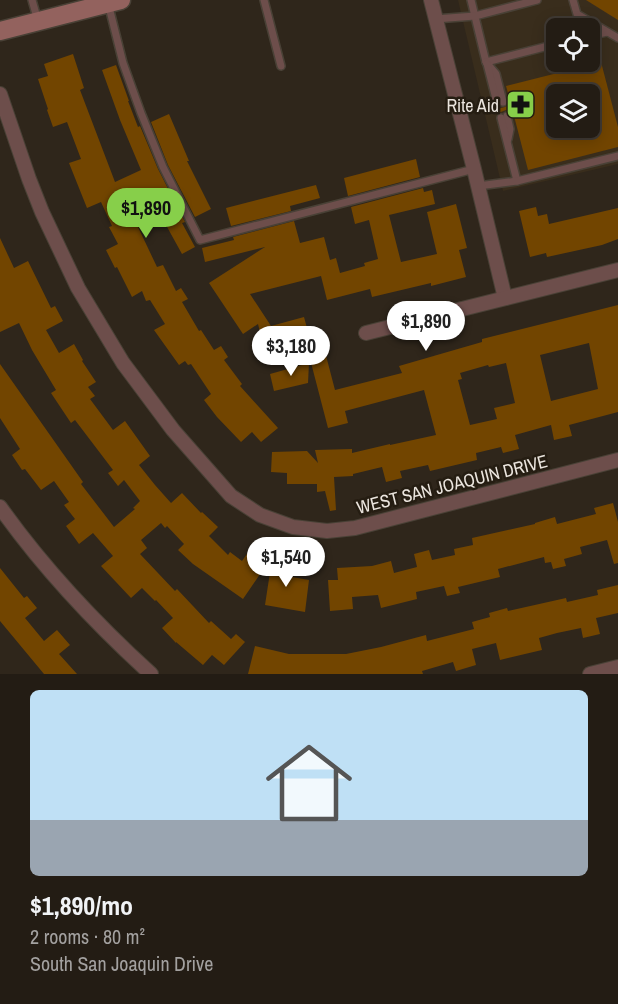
<!DOCTYPE html>
<meta charset="utf-8">
<style>
body{margin:0;font-family:"Archivo Narrow",sans-serif;background:#2f2922;color:#f1f3f6;height:100vh;display:flex;flex-direction:column;font-size:22px;white-space:nowrap}
*{box-sizing:border-box;margin:0}
p{font-size:20px;color:#a3a1a0}
.icon{flex:none;width:33px;height:33px;fill:none;stroke:currentColor;stroke-width:2;stroke-linecap:round;stroke-linejoin:round}
.map{position:relative;height:674px;overflow:hidden}
.sheet{display:flex;flex-direction:column;background:#231c14;flex:1}
.sheet>*{flex:none}
.controls{position:absolute;left:546px;top:18px;display:grid;gap:12px}
.controls a{display:grid;place-items:center;width:54px;height:54px;border-radius:9px;background:#231c14;box-shadow:0 3px 15px #0003,0 0 0 2px #403a34;font-size:30px}
.price{position:absolute;translate:-50% -51px;padding:0 14px;border-radius:21px;background:#fff;color:#222;font-size:20px;line-height:39px;filter:drop-shadow(0 2px 3px #0008)}
.price::after{content:'';position:absolute;left:50%;top:36px;width:18px;height:14px;margin-left:-9px;background:inherit;clip-path:polygon(0 0,100% 0,50% 100%)}
.price.on{background:#87cf4a;color:#111}
ul{padding:0;list-style:none}
li{display:grid;align-content:center;gap:12px;height:318px;padding:0 30px}
li span{display:grid;place-items:center;height:186px;border-radius:9px;color:#555}
li>.icon{margin-inline-start:auto}
span .icon{width:108px;height:108px;fill:#fffc;stroke-width:1}
li b{font-size:26px}
.map>svg:first-child{display:block}
.built{fill:#392d1c;fill-rule:evenodd}
.building{fill:#724500;fill-rule:evenodd}
.lines{fill:none;stroke-linecap:round;stroke-linejoin:round}
.service-casing{stroke:#494136;stroke-width:10}
.minor-casing{stroke:#494136;stroke-width:16}
.secondary-casing{stroke:#494136;stroke-width:21}
.service{stroke:#6d4e4b;stroke-width:7}
.minor{stroke:#6d4e4b;stroke-width:14}
.secondary{stroke:#93625e;stroke-width:18}
.labels{text-anchor:middle;dominant-baseline:central;stroke-width:5;stroke-linejoin:round;paint-order:stroke}
.poi-label{font-size:18px;fill:#ebe5de;stroke:#251d12;text-anchor:end}
.street-label{font-size:18px;fill:#ebe5de;stroke:#251d12}
</style>
<div class="map">
<svg width="618" height="674" viewBox="0 0 618 674">
<rect width="100%" height="100%" fill="#2f261b"/>
<path class="built" d="M458 0H618V164L503 191ZM556 28H590V62H556ZM556 94H590V128H556Z"/>
<g class="building">
<path d="M586 0H618V20Z"/>
<path d="M73 54 84 88 80 90 115 182 141 170 120 120 102 70 116 65 129 101H128L138 127 140 126 158 169 185 222 182 223 195 247 182 254 161 216 138 227 157 267 163 265 176 291 181 288 188 299 182 302 199 331 201 330 214 350 221 346 228 357 224 360 242 384 240 386 278 428 261 442 252 432 241 442 217 417 204 400 211 394 191 364 188 365 185 361 179 365 154 330 165 324 150 300 146 301 142 291 132 297 117 267 115 268 106 250 118 244 109 227 112 226 101 202 87 208 69 163 81 159 67 122 53 127 47 110 48 109 38 79 48 76 44 64Z"/>
<path d="M601 62 618 127V147L528 170 513 112 506 110 498 113 497 109 505 107 508 104 510 100 506 86ZM556 94H590V128H556Z"/>
<path d="M169 114 189 161H187L211 209 195 217 168 165 151 122Z"/>
<path d="M416 159 420 177 348 196 344 178Z"/>
<path d="M316 185 320 198 290 206 291 211 231 226 226 208Z"/>
<path d="M423 188 424 192 432 190 435 204 389 215 401 262 437 254 427 212 456 204 467 248 459 250 466 277 431 286V283L372 297 370 289 327 300 321 276 250 294 271 326 304 317 313 350 324 348 335 390 402 373 399 366 482 342V339L618 305V412L569 425 572 436 554 440 551 425 515 435 519 449 503 453 501 447 476 453 477 460 430 471 428 465 400 471 402 478 386 482 382 467 353 474V476L334 477 336 510 330 511 325 491 317 492V484H287V473L271 472 272 452 307 451 318 463 315 450 352 449V453L390 444V445L436 435 424 390 345 411 348 423 328 428 309 355 302 356 297 337 288 339 287 338 263 344 258 324 243 334 209 283 265 247 205 262 202 248 234 240 233 237 294 221 300 243 324 237 330 260 336 258 340 273 365 266 364 263 378 259 369 220 355 224 351 207ZM589 343 598 389 551 401 540 355ZM506 363 515 403 494 408 497 419 470 425 458 380 462 379 460 373 488 365 489 367Z"/>
<path d="M536 207 538 216 547 214 549 224 618 208V239L602 245 547 257 546 253 530 257 519 211Z"/>
<path d="M0 238 14 268 28 261 51 308 55 306 63 321 46 330 59 353 74 344 83 360 82 361 96 382 88 387 95 396 90 399 113 430 125 421 150 456 139 465 155 485 171 503 182 493 201 513 202 512 218 527 209 536 228 555 230 552 242 561 251 548 269 561 243 599 193 564 178 550 184 544 167 526 165 528 161 523 141 540 147 548 140 554 175 591 177 589 209 623 211 621 231 639 236 634 245 642 224 665 212 655 203 665 176 642V643L162 628 173 618 156 600 155 601 142 588 131 598 101 566 113 556 93 533 79 544 66 526 75 519 64 505 69 502 54 481 41 490 25 469 22 470 12 455 20 449 0 418V364L83 482 81 484 114 527 135 509 133 508 140 501 124 480 118 486 108 473 113 470 75 420 71 423 51 393 56 390 32 350 19 323 0 332Z"/>
<path d="M309 363 308 383 274 391 270 374Z"/>
<path d="M613 503 618 522V563L614 564 607 540 580 547 582 554 564 559 566 566 553 569 551 562 545 563 544 557 498 569 500 577 458 587 460 593 447 596 444 586 416 592 417 599 381 608 378 595 352 597 353 609 330 611 328 580H338L337 568 372 566 391 561 394 573 417 567 414 554 429 550 432 560 455 555 454 549 473 545 472 538 535 524V523L555 517 557 524 596 514 594 508Z"/>
<path d="M272 559 294 562 292 577 309 580 305 612 265 605Z"/>
<path d="M0 568 24 598 27 596 37 608 25 618 44 641 57 630 70 645 59 654 77 674H44L0 621Z"/>
<path d="M618 585V613L596 618 600 634 583 638 581 628 557 633 539 638 542 650 500 660 496 643 472 649 476 665 456 671 453 662 422 671 423 674H248L255 646 289 654H346L381 647 426 635 427 641 474 629 472 622 490 617 489 613 507 608 508 611 566 598 567 602 598 595 597 590Z"/>
</g>
<g class="lines">
<defs>
<g id="service">
<path d="M32 0 38 21"/>
<path d="M264 0 281 66"/>
<path d="M471 0 486 62 556 44"/>
<path d="M573 0 577 14 618 38"/>
<path d="M108 3 123 63 141 113 163 167 200 240 474 169"/>
<path d="M435 19 475 16 537 0"/>
<path d="M590 36 607 32"/>
<path d="M486 62 496 74 503 102"/>
<path d="M487 64 497 103"/>
<path d="M507 116 510 129 508 139"/>
<path d="M501 118 517 181"/>
<path d="M478 186 517 181 618 156"/>
</g>
<g id="minor">
<path d="M431 0 474 169 505 298"/>
<path d="M0 94 29 179 42 212 78 288 123 363 173 430 231 496 260 515 293 527 327 531 355 528 618 460"/>
<path d="M366 333 618 270"/>
<path d="M0 507C44 569 95 623 151 674"/>
<path d="M590 674 618 667"/>
</g>
<path id="secondary" d="M0 31 121 0"/>
</defs>
<use href="#service" class="service-casing"/>
<use href="#minor" class="minor-casing"/>
<use href="#secondary" class="secondary-casing"/>
<use href="#service" class="service"/>
<use href="#minor" class="minor"/>
<use href="#secondary" class="secondary"/>
</g>
<defs>
<symbol id="pharmacy-square" viewBox="-11 -11 22 22"><rect x="-9" y="-9" width="18" height="18" rx="4" fill="#87cf4a" stroke="#251d12"/><path d="M-2-6h4v4h4v4h-4v4h-4v-4h-4v-4h4Z" fill="#111"/></symbol>
</defs>
<g fill-rule="evenodd">
<use href="#pharmacy-square" x="504" y="88" width="33" height="33"/>
</g>
<g class="labels">
<g class="poi-label">
<text x="499" y="105">Rite Aid</text>
</g>
<g class="street-label">
<text transform="translate(452 484) rotate(-14)">WEST SAN JOAQUIN DRIVE</text>
</g>
</g>
</svg>
<div class="controls">
<a><svg class="icon" aria-label="locate" viewBox="0 0 24 24"><circle cx="12" cy="12" r="6"/><path d="M12 2v4M12 18v4M2 12h4M18 12h4"/></svg></a>
<a><svg class="icon" aria-label="layers" viewBox="0 0 24 24"><path d="M12 4l9 5-9 5-9-5zM3 14l9 5 9-5"/></svg></a>
</div>
<b class="price on" style="left:146px;top:239px">$1,890</b>
<b class="price" style="left:426px;top:352px">$1,890</b>
<b class="price" style="left:291px;top:377px">$3,180</b>
<b class="price" style="left:286px;top:588px">$1,540</b>
</div>
<section class="sheet">
<ul>
<li><span style="background:linear-gradient(#bfe0f5 70%,#9aa5b1 0)"><svg class="icon" aria-label="home" viewBox="0 0 24 24"><path d="M3 11l9-7 9 7M6 9v11h12V9"/></svg></span><div><b>$1,890/mo</b><p>2 rooms · 80 m²</p><p>South San Joaquin Drive</p></div></li>
</ul>
</section>
